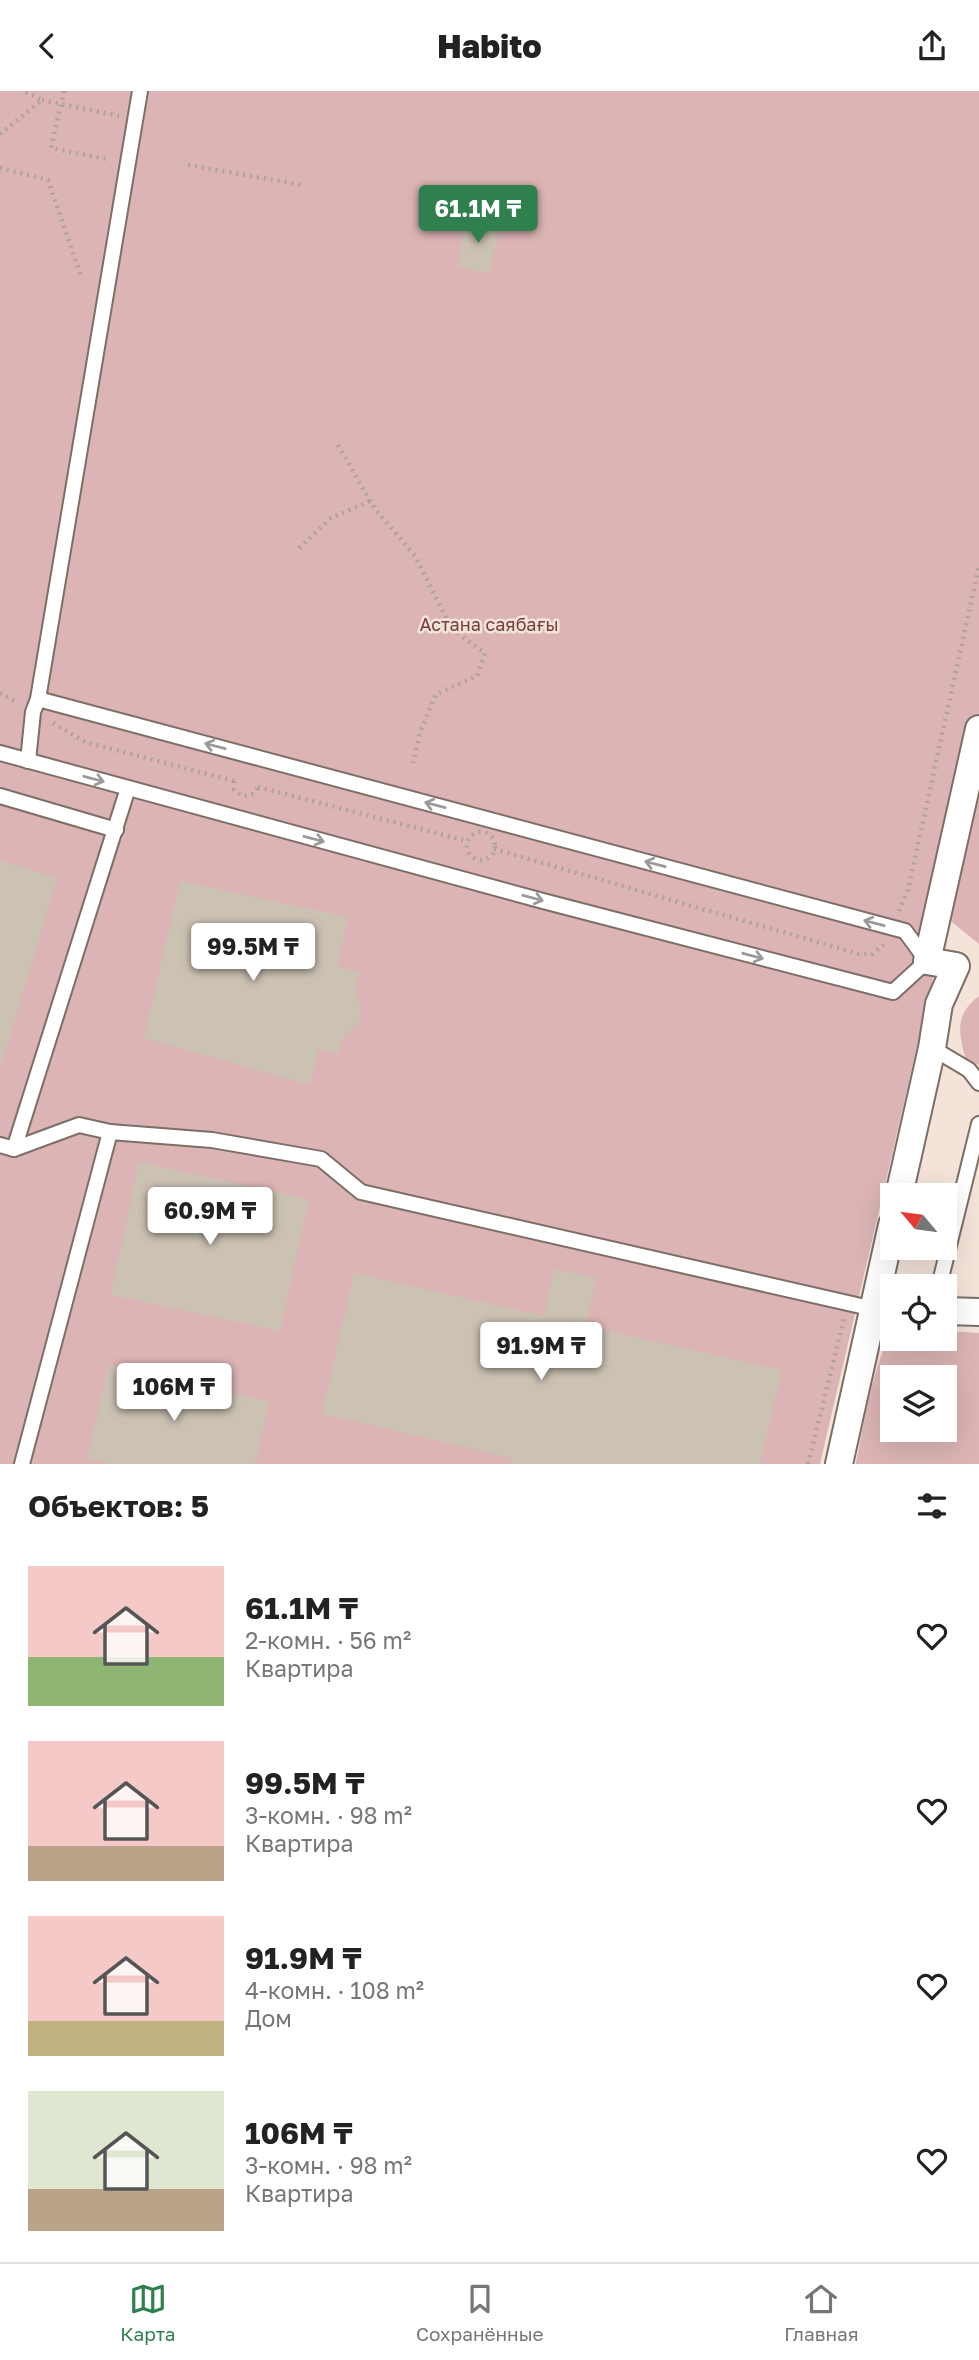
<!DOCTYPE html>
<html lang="ru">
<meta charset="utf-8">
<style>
body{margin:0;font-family:"Golos Text",sans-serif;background:#f2f2f2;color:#222;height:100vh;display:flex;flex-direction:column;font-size:26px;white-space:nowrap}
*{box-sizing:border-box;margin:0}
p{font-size:23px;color:#767676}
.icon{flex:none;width:38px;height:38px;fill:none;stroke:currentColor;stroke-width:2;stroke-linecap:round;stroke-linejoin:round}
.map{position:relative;height:1373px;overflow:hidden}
.drawer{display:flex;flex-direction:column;background:#fff;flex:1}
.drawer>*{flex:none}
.needle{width:46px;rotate:299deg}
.controls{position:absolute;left:880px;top:1092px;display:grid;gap:14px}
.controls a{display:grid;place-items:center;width:77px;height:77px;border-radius:0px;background:#fff;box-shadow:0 7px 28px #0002;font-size:35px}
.price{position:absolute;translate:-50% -60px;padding:0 16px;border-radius:7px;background:#fff;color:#222;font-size:23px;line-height:46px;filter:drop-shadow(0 2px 4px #0008)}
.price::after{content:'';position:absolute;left:50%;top:42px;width:21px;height:16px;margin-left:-10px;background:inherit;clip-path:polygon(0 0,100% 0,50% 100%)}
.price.selected{background:#2f7f4f;color:#fff}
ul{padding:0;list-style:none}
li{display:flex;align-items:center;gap:21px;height:175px;padding:0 28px}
li span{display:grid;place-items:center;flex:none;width:196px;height:140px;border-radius:0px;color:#555}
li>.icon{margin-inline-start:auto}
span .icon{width:84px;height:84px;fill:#fffc;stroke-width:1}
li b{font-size:30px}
h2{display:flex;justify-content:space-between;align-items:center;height:84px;padding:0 28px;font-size:30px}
header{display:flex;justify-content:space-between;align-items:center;height:91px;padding:0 28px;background:#fff;font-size:32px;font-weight:800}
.tabs{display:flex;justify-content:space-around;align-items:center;height:98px;border-top:2px solid #e0e0e0;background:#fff;font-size:19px;color:#767676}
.tabs a{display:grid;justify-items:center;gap:4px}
.tabs .selected{color:#2f7f4f}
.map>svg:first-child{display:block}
.green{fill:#dcb4b5;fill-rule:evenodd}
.building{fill:#ccc2b4}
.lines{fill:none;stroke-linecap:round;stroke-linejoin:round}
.service-casing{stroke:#7c6f66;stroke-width:18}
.minor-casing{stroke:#7c6f66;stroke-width:30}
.path{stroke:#aea29a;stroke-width:4.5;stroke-dasharray:2 5;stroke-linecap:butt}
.service{stroke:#fff;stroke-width:14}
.minor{stroke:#fff;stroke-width:26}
.oneway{stroke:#9c9a98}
.labels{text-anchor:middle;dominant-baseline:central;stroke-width:5;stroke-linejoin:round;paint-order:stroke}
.park-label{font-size:18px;fill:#793d41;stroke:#f3e3d9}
</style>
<header><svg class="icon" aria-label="back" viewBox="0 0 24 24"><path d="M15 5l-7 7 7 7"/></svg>Habito<svg class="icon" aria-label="share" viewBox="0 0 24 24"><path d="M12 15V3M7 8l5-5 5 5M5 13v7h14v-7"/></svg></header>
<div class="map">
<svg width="979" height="1373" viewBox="0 0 979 1373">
<rect width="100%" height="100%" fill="#f3e3d9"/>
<g class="green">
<path d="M0 0H979V853L947 827 820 1373H0Z"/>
<path d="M979 905V974L966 969C958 942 955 923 979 905Z"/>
<path d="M945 1240 979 1242V1373H856C861 1349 876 1257 892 1246L945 1248ZM892 1286H945V1339H892Z"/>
</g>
<g class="building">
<path d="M466 126 500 132 490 182 457 176Z"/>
<path d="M0 769 57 787 1 976 0 975Z"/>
<path d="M180 790 348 826 337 876 360 881 356 895 361 928 343 948 340 963 318 959 310 994 144 947Z"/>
<path d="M139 1071 309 1108 280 1240 111 1204Z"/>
<path d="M554 1178 596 1187 586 1235 782 1279 760 1373H511L512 1367 322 1323 354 1182 544 1225Z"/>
<path d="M109 1274 269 1310 255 1373H109L87 1368Z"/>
</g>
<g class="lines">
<defs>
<g id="service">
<path d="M0 662 543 810 893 901 927 870 905 840 38 608"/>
<path d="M28 670 33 621 38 608 140 0"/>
<path d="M0 705 116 739"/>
<path d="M932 957 969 979 979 992"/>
<path d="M0 1054 14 1058 79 1034 110 1041"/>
<path d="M14 1058 128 697"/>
<path d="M939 1195 979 1033"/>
<path d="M22 1373 110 1041 212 1049 321 1068 361 1101 874 1218"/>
</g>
<g id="minor">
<path d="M899 1104 932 957 939 913 956 875 927 870 979 638"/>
<path d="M945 1220 979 1221"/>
<path d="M839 1373 892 1134"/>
</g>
</defs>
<use href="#service" class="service-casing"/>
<use href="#minor" class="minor-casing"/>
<g class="path">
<path d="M64 0 51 57 106 68"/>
<path d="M42 9 119 25"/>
<path d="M0 43 42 9 23 0"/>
<path d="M188 74 302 94"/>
<path d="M0 77 48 89 81 185"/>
<path d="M338 354 375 418 415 465 452 538 485 562 477 585 436 603 420 641 413 672"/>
<path d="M299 457 331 427 370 410"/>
<path d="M0 602 18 612"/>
<path d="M53 632 85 651 234 690"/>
<path d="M234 690V698L243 705 254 703 258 696"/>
<path d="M258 696 467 750"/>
<circle cx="481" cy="755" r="14"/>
<path d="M494 758 859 863H872L885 853"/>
<path d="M899 820 908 799 979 475"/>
<path d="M808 1373 844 1228"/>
</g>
<use href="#service" class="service"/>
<use href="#minor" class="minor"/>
</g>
<defs><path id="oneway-shaft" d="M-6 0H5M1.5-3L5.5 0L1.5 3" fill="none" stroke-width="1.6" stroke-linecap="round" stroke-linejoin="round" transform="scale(1.75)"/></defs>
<g class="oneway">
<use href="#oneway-shaft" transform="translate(215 655) rotate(-165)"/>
<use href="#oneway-shaft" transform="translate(94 688) rotate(15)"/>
<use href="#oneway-shaft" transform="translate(435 714) rotate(-165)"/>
<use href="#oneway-shaft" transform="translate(314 748) rotate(15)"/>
<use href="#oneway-shaft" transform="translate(655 773) rotate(-165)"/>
<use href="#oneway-shaft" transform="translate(533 807) rotate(15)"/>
<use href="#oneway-shaft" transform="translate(874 832) rotate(-165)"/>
<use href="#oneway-shaft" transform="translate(753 865) rotate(15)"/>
</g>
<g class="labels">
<g class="park-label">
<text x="489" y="533">Астана саябағы</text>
</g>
</g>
</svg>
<div class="controls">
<a><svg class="needle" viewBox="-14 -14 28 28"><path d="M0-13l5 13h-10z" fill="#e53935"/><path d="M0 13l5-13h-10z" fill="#767676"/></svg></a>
<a><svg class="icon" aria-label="locate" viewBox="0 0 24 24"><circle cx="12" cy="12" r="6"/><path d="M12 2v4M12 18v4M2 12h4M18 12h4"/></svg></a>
<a><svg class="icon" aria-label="layers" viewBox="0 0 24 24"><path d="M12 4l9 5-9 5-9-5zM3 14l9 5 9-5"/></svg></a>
</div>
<b class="price selected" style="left:478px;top:154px">61.1M ₸</b>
<b class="price" style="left:253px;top:892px">99.5M ₸</b>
<b class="price" style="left:210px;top:1156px">60.9M ₸</b>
<b class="price" style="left:541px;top:1291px">91.9M ₸</b>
<b class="price" style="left:174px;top:1332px">106M ₸</b>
</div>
<section class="drawer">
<h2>Объектов: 5<svg class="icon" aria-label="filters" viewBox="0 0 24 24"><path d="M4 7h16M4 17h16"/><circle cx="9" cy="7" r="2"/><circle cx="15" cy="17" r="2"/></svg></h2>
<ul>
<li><span style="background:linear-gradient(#f6c9c9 65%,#8fb573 0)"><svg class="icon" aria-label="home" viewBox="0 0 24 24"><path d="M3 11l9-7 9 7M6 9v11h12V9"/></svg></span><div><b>61.1M ₸</b><p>2-комн. · 56 m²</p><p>Квартира</p></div><svg class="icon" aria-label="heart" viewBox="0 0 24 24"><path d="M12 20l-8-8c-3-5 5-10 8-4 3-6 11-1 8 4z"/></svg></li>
<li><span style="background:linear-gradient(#f6c9c9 75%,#b9a48a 0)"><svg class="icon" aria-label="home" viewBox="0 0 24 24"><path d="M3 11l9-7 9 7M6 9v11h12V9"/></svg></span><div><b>99.5M ₸</b><p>3-комн. · 98 m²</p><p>Квартира</p></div><svg class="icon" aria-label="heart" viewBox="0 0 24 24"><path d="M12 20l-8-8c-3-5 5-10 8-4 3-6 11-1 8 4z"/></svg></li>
<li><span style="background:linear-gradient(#f6c9c9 75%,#c2b280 0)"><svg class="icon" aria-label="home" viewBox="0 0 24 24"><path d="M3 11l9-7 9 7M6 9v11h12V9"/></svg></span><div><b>91.9M ₸</b><p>4-комн. · 108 m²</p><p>Дом</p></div><svg class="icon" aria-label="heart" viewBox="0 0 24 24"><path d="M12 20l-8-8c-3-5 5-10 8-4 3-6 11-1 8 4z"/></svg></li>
<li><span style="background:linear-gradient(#dfe7d0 70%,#b9a48a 0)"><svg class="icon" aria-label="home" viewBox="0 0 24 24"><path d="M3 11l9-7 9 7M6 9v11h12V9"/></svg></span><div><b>106M ₸</b><p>3-комн. · 98 m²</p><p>Квартира</p></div><svg class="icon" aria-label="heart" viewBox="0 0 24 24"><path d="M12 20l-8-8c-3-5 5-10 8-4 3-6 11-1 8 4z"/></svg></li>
</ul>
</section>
<nav class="tabs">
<a class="selected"><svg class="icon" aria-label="map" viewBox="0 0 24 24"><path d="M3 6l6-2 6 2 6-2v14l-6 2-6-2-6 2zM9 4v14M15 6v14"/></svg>Карта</a>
<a><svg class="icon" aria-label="saved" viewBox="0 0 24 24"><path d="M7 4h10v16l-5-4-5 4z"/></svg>Сохранённые</a>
<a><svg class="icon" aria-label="home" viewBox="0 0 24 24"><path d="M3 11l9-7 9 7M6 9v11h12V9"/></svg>Главная</a>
</nav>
